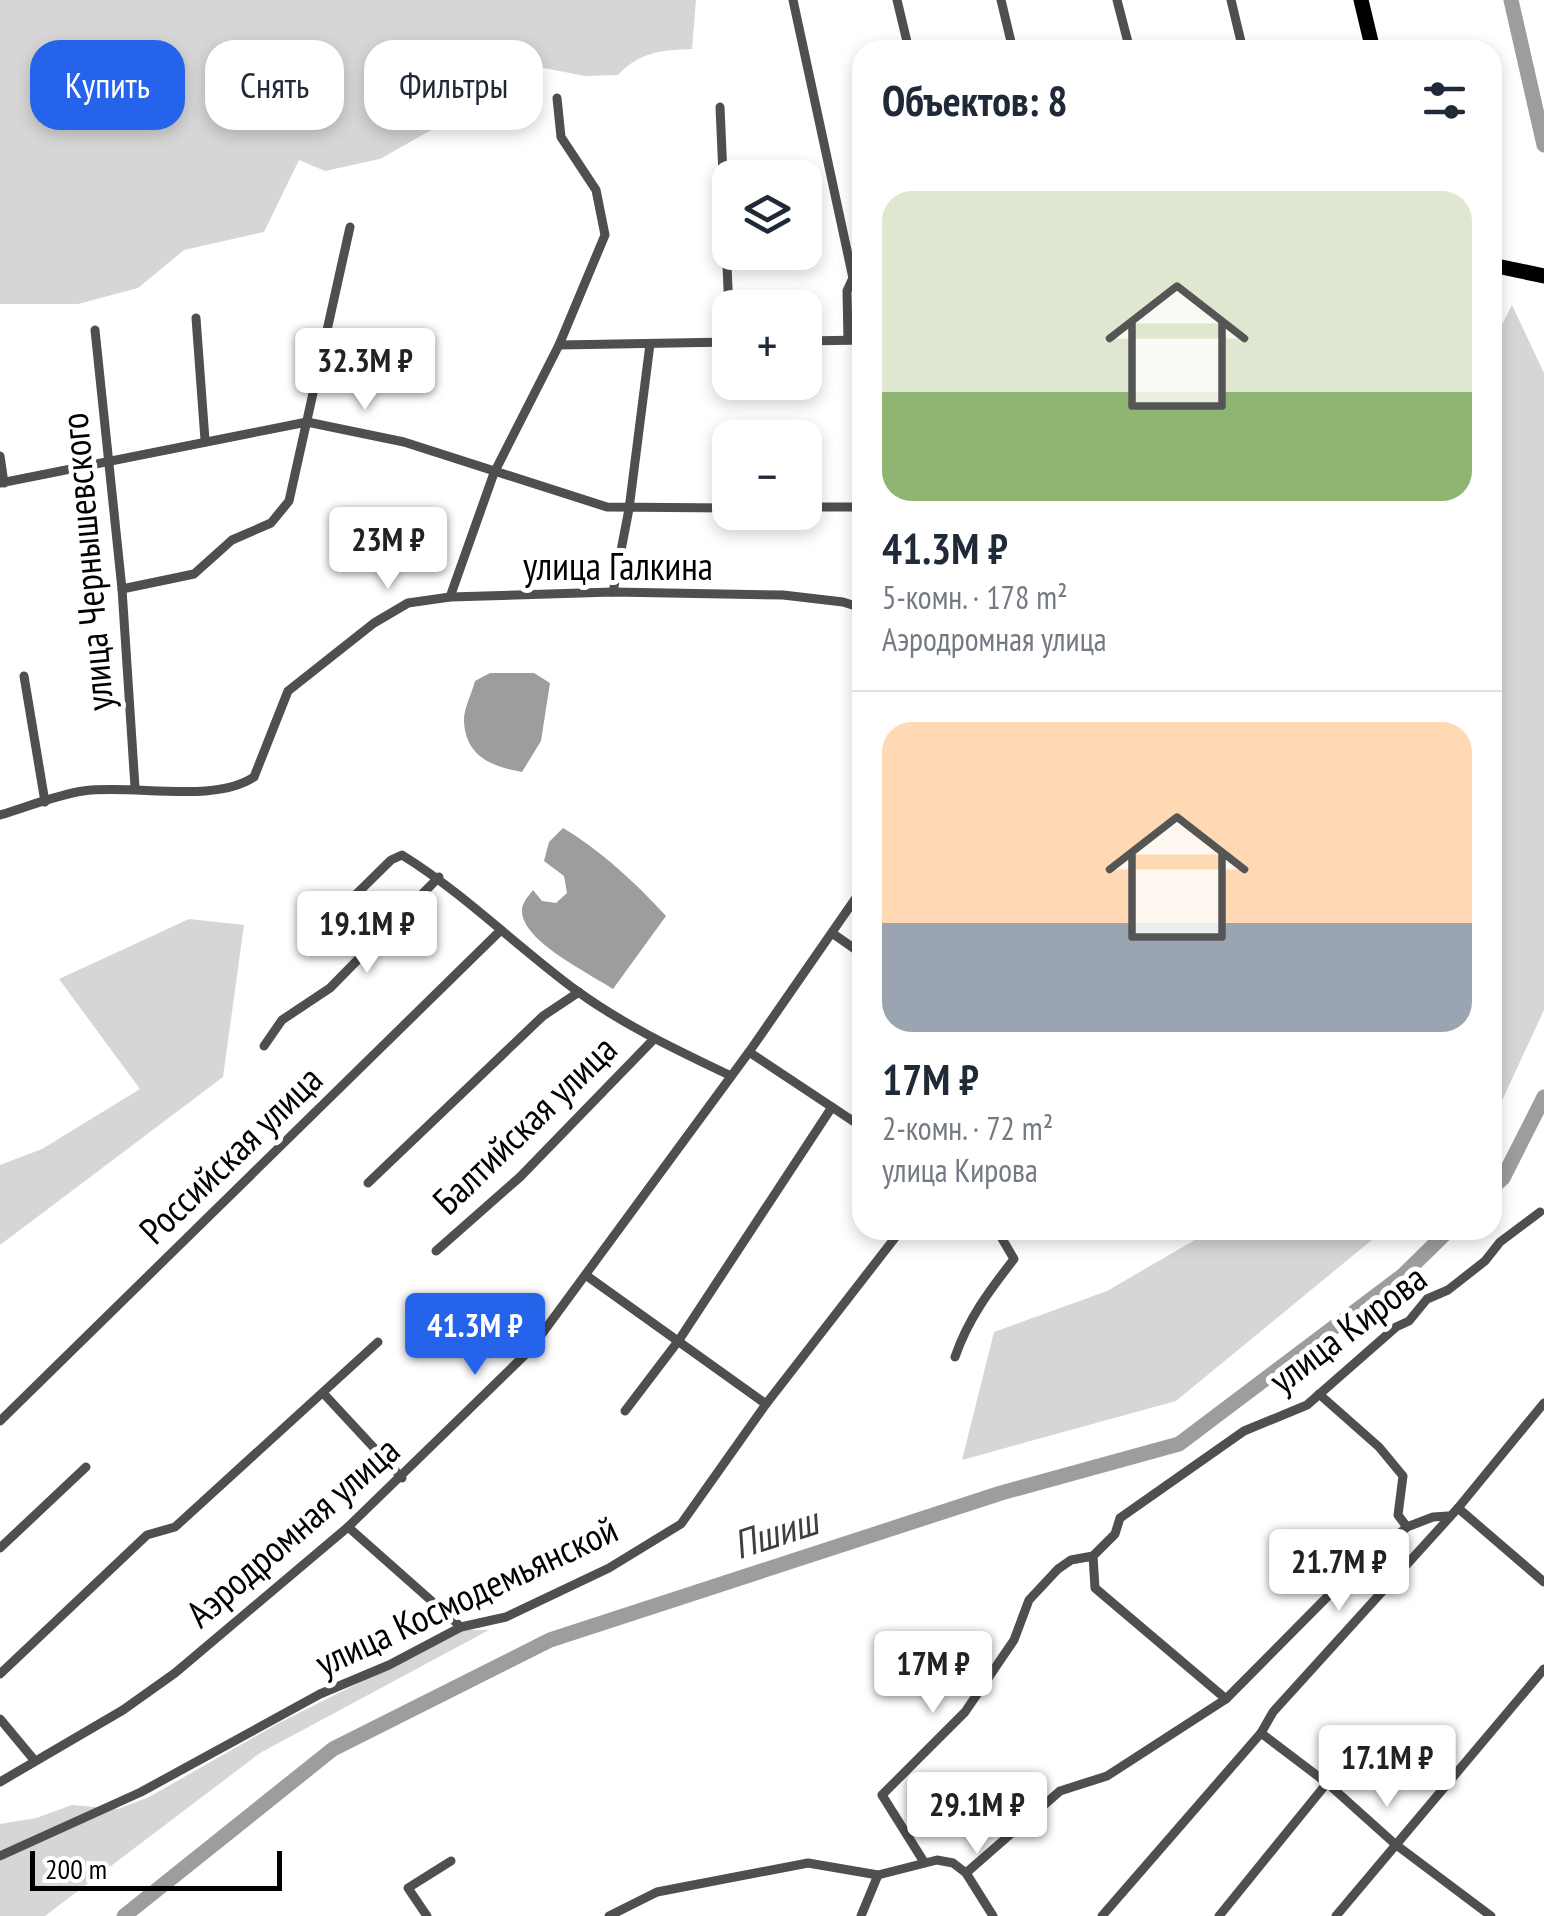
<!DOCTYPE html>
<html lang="ru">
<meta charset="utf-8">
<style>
body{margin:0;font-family:"PT Sans Narrow",sans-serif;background:#f6f6f7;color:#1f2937;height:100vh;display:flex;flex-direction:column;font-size:38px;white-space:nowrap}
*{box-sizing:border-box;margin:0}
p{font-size:32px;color:#747a83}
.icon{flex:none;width:55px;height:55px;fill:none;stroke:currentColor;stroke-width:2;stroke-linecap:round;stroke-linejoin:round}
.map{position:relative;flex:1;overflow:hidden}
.sheet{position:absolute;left:852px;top:40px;width:650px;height:1200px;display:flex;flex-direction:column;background:#fff;border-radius:30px;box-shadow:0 5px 15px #0003}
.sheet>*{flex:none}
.hud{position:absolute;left:30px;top:40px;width:672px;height:90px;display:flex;gap:20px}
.fabs{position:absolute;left:712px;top:160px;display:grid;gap:20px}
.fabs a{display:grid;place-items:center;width:110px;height:110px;border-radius:20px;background:#fff;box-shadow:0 5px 15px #0003;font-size:50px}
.scale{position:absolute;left:30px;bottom:25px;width:252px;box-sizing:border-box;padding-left:10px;border:5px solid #000;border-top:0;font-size:28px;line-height:35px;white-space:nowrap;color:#000;-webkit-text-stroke:8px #fff;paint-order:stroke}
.price{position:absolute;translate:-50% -85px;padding:0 22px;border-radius:10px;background:#fff;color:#222;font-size:32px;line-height:65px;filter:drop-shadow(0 2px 5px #0008)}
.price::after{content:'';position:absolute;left:50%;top:60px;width:30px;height:22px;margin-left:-15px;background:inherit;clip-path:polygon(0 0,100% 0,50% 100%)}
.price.current{background:#2563eb;color:#fff}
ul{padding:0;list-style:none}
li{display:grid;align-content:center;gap:20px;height:530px;padding:0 30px}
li+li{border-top:2px solid #e0e1e3}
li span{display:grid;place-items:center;height:310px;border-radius:30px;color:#555}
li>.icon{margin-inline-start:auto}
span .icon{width:180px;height:180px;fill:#fffc;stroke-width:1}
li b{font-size:42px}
h2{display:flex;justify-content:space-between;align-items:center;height:120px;padding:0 30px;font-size:42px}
.pill{padding:0 35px;border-radius:30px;background:#fff;box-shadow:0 5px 15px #0003;font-size:35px;line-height:90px}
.pill.current{background:#2563eb;color:#fff}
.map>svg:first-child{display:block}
.green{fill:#d6d6d6}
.water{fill:#9d9d9d}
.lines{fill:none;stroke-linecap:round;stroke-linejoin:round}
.river{stroke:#9d9d9d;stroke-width:15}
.street{stroke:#4f4f4f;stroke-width:9}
.primary{stroke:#000;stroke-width:15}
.labels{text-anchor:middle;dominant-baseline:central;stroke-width:10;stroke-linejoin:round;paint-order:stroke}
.street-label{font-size:38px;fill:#000;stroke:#fff}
.water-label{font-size:40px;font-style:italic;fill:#3e3e3e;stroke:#fff}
</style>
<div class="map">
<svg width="1544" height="1916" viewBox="0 0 1544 1916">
<rect width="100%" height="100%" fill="#fff"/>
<g class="green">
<path d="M0 0H696L692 49C662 50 639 52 618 75L585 76 477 55 456 77V116L380 159 325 171 299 160 264 232 184 250 138 288 78 304H0Z"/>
<path d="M1512 305 1544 373V1010L1493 1120 1492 344Z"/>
<path d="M189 919 244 925 223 1077 0 1245V1165L42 1149 140 1089 59 979Z"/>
<path d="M1212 1230H1384L1176 1401 962 1460 994 1332 1107 1291Z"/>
<path d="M464 1630H489L260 1753 45 1916H0V1824L36 1818 72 1805 118 1809 149 1797 279 1723Z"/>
</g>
<g class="water">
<path d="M490 673H534L550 683 541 741 522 772C493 767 466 757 464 722 463 710 472 693 475 681Z"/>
<path d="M563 828C600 850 637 884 666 916L613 989C589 973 522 941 522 911 522 902 528 897 533 890L542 901 556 903 567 893 564 876 544 861 549 842Z"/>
</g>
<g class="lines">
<g class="river">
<path d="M1511 0 1544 145"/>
<path d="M1492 1188 1503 1178 1544 1097"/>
<path d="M124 1916 333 1749 550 1640 1001 1493 1179 1444 1402 1276 1449 1230"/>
</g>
<g class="street">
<path d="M793 0 853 278 847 291 848 340"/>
<path d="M897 0 909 50"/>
<path d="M1001 0 1013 50"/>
<path d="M1117 0 1130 50"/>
<path d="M1231 0 1243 50"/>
<path d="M720 107 730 334"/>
<path d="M196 318 205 440"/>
<path d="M95 330 122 589 135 787"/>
<path d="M805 341 862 340"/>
<path d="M559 345 730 342"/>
<path d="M0 456 4 483"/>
<path d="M0 483 307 422 404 442 607 507 730 508"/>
<path d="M805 507H862"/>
<path d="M122 589 194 574 232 540 271 523 289 501 350 227"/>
<path d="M613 592 629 509 650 344"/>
<path d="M450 597 494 473 559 345 605 235 596 190 561 137 557 98"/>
<path d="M24 676 45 802"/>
<path d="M0 815C27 807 56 795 83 791 133 784 214 804 254 777L288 691 374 623 408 603 450 597 613 592 783 595 843 602 862 608"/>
<path d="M331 919 391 860 402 855C465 894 517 947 577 991 625 1026 679 1051 731 1076"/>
<path d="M832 933 862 954"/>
<path d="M264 1046 282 1020 330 988 439 877"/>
<path d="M749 1052 862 1127"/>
<path d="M368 1183 543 1016 579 992"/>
<path d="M436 1251 520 1177 654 1039"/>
<path d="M587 1276 766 1404"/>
<path d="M955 1357C968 1319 989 1291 1014 1259L997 1230"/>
<path d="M324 1394 402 1478"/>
<path d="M1319 1394 1379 1447 1403 1476 1398 1515 1407 1527"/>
<path d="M625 1411 679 1340 832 1107"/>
<path d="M0 1421 501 930"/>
<path d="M1458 1508 1544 1582"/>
<path d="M348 1527 461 1627"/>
<path d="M0 1548 86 1467"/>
<path d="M1093 1556 1115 1534 1120 1518 1244 1431 1307 1405 1396 1327 1409 1321 1427 1299 1448 1290 1485 1261 1500 1242 1540 1212"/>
<path d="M0 1674 147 1535 175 1527 378 1342"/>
<path d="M0 1719 35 1761"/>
<path d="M1261 1733 1327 1783 1395 1844 1491 1916"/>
<path d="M0 1782 123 1710 175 1673 348 1527 530 1350 749 1052 862 889"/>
<path d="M0 1856 141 1792 320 1694 389 1665 461 1627 506 1617 609 1568 681 1524 766 1404 901 1230"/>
<path d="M924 1862 882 1795 965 1712 1014 1640 1029 1600 1058 1569 1071 1560 1093 1556 1095 1588 1226 1699"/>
<path d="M966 1873 1060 1791 1107 1776 1226 1699 1339 1585 1407 1527 1433 1517 1448 1516"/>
<path d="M427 1916 408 1888 451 1861"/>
<path d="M609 1916 657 1892 808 1863 878 1875 937 1860 953 1863 966 1873 993 1916"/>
<path d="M861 1916 878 1875"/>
<path d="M1102 1916 1261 1733 1273 1712 1458 1508 1544 1403"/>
<path d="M1219 1916 1327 1783"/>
<path d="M1336 1916 1544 1669"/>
</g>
<g class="primary">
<path d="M1361 0 1373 50"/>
<path d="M1492 265 1544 276"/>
</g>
</g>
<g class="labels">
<g class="street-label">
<text transform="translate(86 562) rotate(-95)">улица Чернышевского</text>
<text x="618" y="565">улица Галкина</text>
<text transform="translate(524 1124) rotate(-44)">Балтийская улица</text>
<text transform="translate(230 1154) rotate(-44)">Российская улица</text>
<text transform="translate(1347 1328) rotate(-37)">улица Кирова</text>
<text transform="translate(292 1531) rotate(-41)">Аэродромная улица</text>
<text transform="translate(466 1595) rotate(-25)">улица Космодемьянской</text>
</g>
<g class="water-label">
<text transform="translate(775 1532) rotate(-18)">Пшиш</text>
</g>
</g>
</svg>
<div class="fabs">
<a><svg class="icon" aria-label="layers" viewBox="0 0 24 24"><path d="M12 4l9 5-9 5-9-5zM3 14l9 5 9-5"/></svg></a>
<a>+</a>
<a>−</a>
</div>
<div class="scale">200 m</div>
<b class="price" style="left:365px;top:413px">32.3M ₽</b>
<b class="price" style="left:388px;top:592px">23M ₽</b>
<b class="price" style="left:367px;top:976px">19.1M ₽</b>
<b class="price current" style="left:475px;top:1378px">41.3M ₽</b>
<b class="price" style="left:1339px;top:1614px">21.7M ₽</b>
<b class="price" style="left:933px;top:1716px">17M ₽</b>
<b class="price" style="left:1387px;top:1810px">17.1M ₽</b>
<b class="price" style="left:977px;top:1857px">29.1M ₽</b>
<div class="hud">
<a class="pill current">Купить</a>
<a class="pill">Снять</a>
<a class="pill">Фильтры</a>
</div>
<section class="sheet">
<h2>Объектов: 8<svg class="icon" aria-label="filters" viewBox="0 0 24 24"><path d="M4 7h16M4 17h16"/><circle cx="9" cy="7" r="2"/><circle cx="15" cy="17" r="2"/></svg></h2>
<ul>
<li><span style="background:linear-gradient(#dfe7d0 65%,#8fb573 0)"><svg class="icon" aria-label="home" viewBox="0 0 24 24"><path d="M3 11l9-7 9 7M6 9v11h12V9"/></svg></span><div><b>41.3M ₽</b><p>5-комн. · 178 m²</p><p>Аэродромная улица</p></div></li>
<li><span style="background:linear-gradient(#ffd9b3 65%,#9aa5b1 0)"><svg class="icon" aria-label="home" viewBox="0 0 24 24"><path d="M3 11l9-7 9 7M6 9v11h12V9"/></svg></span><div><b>17M ₽</b><p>2-комн. · 72 m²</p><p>улица Кирова</p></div></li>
</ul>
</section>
</div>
